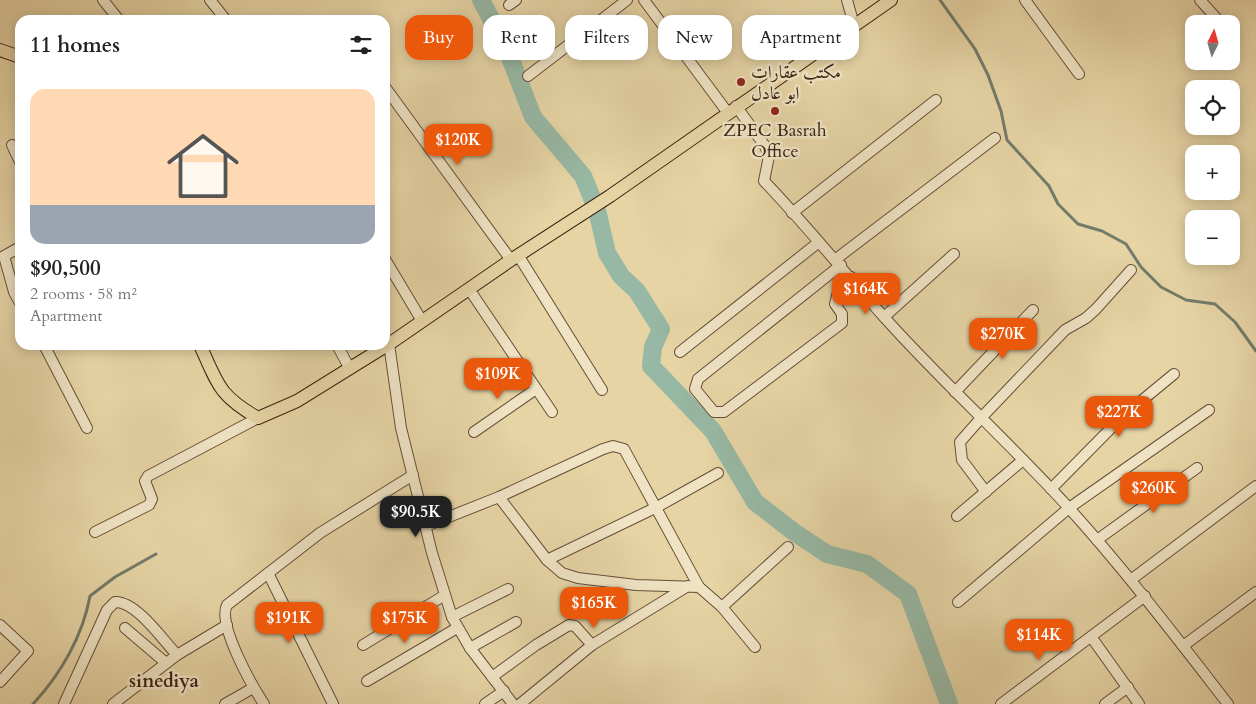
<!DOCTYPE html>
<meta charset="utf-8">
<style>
body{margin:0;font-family:Cardo,Amiri,serif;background:#f6f6f6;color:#222;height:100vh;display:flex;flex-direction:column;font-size:19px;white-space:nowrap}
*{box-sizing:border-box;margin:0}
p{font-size:16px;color:#767676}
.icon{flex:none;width:28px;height:28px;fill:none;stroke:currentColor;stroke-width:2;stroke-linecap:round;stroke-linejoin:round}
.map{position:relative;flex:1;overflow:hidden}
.details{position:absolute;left:15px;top:15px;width:375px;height:335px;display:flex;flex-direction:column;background:#fff;border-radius:15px;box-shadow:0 2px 12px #0003}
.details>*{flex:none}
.banner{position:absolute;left:405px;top:15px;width:475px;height:45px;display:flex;gap:10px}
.needle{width:32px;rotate:5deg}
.controls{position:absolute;left:1185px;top:15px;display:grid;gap:10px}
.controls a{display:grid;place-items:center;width:55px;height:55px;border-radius:10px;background:#fff;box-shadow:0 2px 12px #0003;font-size:25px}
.price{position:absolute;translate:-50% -42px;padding:0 11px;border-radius:10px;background:#ea580c;color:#fff;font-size:16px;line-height:32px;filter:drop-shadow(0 1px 2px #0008)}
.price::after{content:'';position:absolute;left:50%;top:30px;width:15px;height:11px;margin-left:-8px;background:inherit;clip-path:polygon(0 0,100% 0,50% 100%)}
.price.selected{background:#222;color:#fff}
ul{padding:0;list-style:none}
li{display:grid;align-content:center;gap:10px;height:265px;padding:0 15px}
li span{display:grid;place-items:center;height:155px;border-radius:15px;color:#555}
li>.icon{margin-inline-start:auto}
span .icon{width:90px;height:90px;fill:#fffc;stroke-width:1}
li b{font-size:21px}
h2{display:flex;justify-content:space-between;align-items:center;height:60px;padding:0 15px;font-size:21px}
.tag{padding:0 18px;border-radius:15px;background:#fff;box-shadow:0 2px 12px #0003;font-size:18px;line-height:45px}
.tag.selected{background:#ea580c;color:#fff}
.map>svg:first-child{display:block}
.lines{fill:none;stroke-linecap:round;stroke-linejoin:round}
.stream{stroke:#727c6a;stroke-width:3}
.river{stroke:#97b8a4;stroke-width:18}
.minor-casing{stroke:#664e38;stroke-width:12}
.major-casing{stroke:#3b2214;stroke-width:14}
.minor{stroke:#efe3c4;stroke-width:10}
.major{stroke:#e6d4a5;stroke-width:12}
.poi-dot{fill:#8f2418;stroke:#efe3c4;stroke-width:2}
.labels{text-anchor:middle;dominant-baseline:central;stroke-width:5;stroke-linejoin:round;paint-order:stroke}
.poi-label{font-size:18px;fill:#3b2214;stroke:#efe3c4;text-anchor:start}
.neighbourhood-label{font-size:19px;font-weight:bold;fill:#3b2214;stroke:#efe3c4}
</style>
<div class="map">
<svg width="1256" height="704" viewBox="0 0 1256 704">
<rect width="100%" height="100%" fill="#e6d4a5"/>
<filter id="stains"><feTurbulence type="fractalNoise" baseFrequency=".004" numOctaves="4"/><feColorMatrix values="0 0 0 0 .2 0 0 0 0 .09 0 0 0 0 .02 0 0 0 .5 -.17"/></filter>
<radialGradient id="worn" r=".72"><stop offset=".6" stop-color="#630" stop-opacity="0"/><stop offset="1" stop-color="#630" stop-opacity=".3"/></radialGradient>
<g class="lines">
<g class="stream">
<path d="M940 0 975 49 988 75 1001 111 1007 140 1049 186 1058 204 1078 224 1102 231 1126 244 1141 267 1161 287 1186 300 1215 304 1235 322 1256 351"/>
<path d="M33 704C61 674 83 635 90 596L115 577 156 554"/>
</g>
<path class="river" d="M481 0 506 47 533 117 583 176 597 210 607 253 621 276 637 291 661 329 653 347 651 366 713 431 755 502 794 532 827 554 867 564 908 594 949 704"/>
<defs>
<g id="minor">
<path d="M103 0 119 20"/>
<path d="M210 0 226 20"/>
<path d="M644 0 728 113"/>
<path d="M847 0 854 25"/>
<path d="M1025 0 1079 74"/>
<path d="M1200 0 1218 20"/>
<path d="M509 5 516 0"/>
<path d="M528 76 627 0"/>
<path d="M385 87 511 260"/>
<path d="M736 106 765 146 769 156 764 181C806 225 844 272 884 317 943 383 1009 442 1068 507 1125 570 1176 637 1228 704"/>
<path d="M12 145 20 162"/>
<path d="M792 213 936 100"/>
<path d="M20 247 4 256 14 292 20 303"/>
<path d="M518 255 602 390"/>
<path d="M385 259 422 321"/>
<path d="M836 259 995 138"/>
<path d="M841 265 698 379 695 389 714 412H724L842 323V314L835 304 838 292 851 277"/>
<path d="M469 289 552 412"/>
<path d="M884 317 954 254"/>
<path d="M389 344 401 428 432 553 452 617 470 648 513 704"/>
<path d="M44 345 87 428"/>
<path d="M337 345 350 369"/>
<path d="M680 352 819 242"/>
<path d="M955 392 1033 310"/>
<path d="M474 432 536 389"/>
<path d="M1051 489 1123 416 1174 374"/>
<path d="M986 492 962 460 960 442 981 418 1065 330 1086 318 1096 309 1131 270"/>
<path d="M499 497 547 560 562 573 578 578 636 585 699 587 722 607 755 647"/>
<path d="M957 516 1023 460"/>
<path d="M426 526 499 497 603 449 613 446 624 449 699 587"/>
<path d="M95 532 149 505 152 499 145 481 148 476 258 418"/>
<path d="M1097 540 1197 468"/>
<path d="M547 560 657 507 718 473"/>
<path d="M268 573 333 704"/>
<path d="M1132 579 1256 486"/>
<path d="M958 602 1069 508 1209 410"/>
<path d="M722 607 788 547"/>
<path d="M452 617 508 589"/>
<path d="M0 625 28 651 0 682"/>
<path d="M125 628 166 663"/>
<path d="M1092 638 1139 704"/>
<path d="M363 645 445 595"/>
<path d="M1183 646 1256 592"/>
<path d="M470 648 516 622"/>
<path d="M492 677 536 645 569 625 575 626 592 645"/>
<path d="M367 681 457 628"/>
<path d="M64 704 107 610 115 602C136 601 163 640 177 655L227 625"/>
<path d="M113 704 177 655"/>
<path d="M225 704 253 688"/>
<path d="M264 704C252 686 217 624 227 605L320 533 413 475"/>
<path d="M485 704 504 691"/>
<path d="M520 704 592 645 688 586"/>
<path d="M1001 704 1145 596"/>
<path d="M1105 704 1128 687"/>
</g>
<g id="major">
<path d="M0 50 20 57"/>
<path d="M200 345C218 384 218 395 258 418L297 401 389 344 511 260 610 196 891 0"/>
</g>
</defs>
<use href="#minor" class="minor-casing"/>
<use href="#major" class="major-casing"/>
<use href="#minor" class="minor"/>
<use href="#major" class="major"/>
</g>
<g class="poi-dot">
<circle cx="741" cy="82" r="5"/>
<circle cx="775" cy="111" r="5"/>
</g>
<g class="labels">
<g class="poi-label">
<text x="751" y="72">مكتب عقارات<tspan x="751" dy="21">ابو عادل</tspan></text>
<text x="775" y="130" text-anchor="middle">ZPEC Basrah<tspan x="775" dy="21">Office</tspan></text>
</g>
<g class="neighbourhood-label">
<text x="164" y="681">sinediya</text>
</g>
</g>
<rect width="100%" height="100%" filter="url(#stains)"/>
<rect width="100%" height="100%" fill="url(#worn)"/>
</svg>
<div class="controls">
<a><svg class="needle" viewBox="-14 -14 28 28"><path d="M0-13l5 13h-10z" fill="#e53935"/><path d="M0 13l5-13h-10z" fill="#767676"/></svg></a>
<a><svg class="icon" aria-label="locate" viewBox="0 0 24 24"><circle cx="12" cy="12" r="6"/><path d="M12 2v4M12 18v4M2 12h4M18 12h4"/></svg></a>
<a>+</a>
<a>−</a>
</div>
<b class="price" style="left:458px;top:166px">$120K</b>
<b class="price" style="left:866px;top:315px">$164K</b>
<b class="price" style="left:1003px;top:360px">$270K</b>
<b class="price" style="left:498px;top:400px">$109K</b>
<b class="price" style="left:1119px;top:438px">$227K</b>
<b class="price" style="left:1154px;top:514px">$260K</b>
<b class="price selected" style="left:416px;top:538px">$90.5K</b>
<b class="price" style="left:594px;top:629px">$165K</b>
<b class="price" style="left:289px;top:644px">$191K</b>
<b class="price" style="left:405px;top:644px">$175K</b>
<b class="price" style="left:1039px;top:661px">$114K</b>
<div class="banner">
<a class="tag selected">Buy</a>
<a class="tag">Rent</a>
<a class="tag">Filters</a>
<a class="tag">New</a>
<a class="tag">Apartment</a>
</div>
<section class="details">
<h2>11 homes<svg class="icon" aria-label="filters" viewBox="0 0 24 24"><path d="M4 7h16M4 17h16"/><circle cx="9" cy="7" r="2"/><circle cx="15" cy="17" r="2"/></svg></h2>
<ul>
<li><span style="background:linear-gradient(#ffd9b3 75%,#9aa5b1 0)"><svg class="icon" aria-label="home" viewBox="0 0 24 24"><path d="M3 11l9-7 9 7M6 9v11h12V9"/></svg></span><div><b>$90,500</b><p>2 rooms · 58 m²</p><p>Apartment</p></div></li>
</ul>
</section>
</div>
